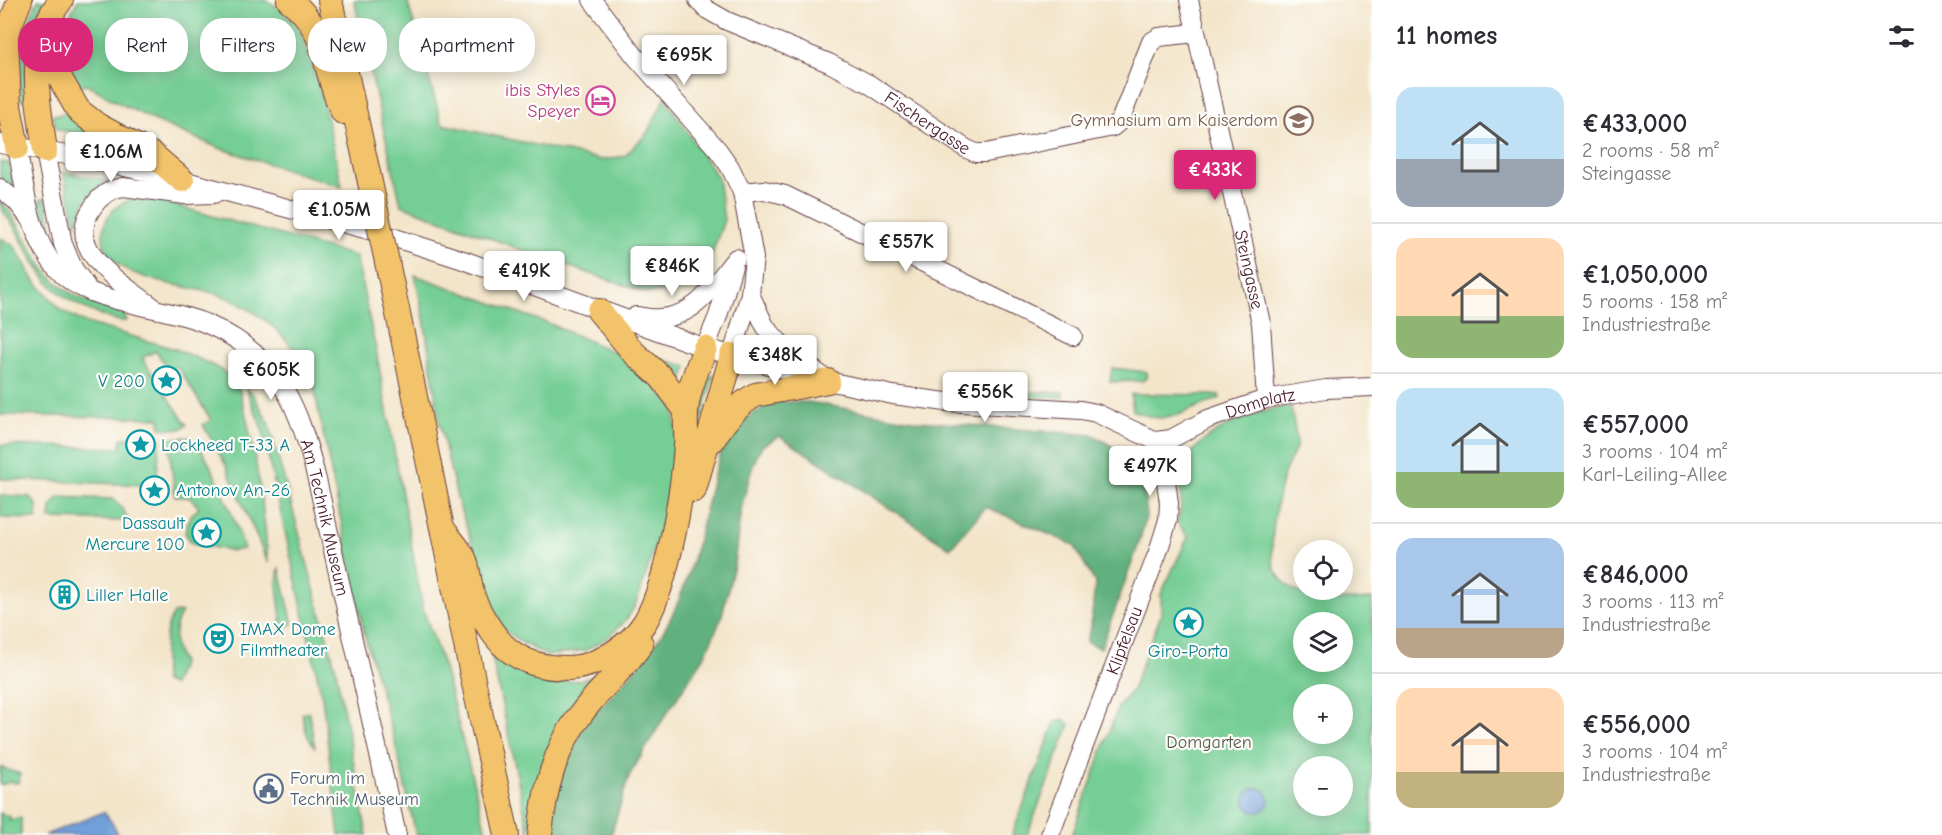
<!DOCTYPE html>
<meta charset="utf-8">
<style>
body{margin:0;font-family:"Comic Neue",sans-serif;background:#f2f2f3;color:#2b2b33;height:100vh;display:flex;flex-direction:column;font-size:22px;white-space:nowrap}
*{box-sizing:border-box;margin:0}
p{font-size:20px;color:#7c7c81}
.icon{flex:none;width:33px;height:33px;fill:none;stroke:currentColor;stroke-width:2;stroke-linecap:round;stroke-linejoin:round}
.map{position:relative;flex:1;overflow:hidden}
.details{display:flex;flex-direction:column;background:#fff;width:570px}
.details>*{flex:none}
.hud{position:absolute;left:18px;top:18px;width:570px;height:54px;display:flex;gap:12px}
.controls{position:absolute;left:1293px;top:540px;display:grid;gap:12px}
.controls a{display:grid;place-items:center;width:60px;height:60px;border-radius:50%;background:#fff;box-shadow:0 3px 15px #0003;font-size:30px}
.price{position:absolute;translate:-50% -51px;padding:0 14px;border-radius:6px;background:#fff;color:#222;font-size:20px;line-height:39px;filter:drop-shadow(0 2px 3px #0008)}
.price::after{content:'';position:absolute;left:50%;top:36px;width:18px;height:14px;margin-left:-9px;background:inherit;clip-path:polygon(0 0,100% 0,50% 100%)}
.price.current{background:#db2777;color:#fff}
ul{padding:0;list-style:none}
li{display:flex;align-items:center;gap:18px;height:150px;padding:0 24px}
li+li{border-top:2px solid #e1e1e2}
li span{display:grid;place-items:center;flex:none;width:168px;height:120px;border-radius:18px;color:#555}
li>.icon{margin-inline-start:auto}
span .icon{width:72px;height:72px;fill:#fffc;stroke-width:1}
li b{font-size:26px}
h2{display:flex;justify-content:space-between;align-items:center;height:72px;padding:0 24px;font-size:26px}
.pill{padding:0 21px;border-radius:24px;background:#fff;box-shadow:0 3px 15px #0003;font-size:21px;line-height:54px}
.pill.current{background:#db2777;color:#fff}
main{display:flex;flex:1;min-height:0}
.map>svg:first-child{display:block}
.green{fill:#75ce94;stroke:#607660;stroke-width:1.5;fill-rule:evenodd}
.forest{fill:#60b17e;stroke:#556854;stroke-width:1.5}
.water{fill:#709fd9;stroke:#5d5f82;stroke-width:1.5}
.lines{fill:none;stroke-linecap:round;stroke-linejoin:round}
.minor-casing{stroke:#633d43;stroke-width:20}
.major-casing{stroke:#633d43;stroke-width:26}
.minor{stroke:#fff;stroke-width:18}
.major{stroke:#f2c36a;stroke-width:24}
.major-bridge-casing{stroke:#633d43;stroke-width:26;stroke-linecap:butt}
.major-bridge{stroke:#f2c36a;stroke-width:24}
.labels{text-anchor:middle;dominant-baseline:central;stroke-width:4.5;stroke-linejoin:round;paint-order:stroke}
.hotel-label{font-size:18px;fill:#b23c85;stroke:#fdfcf7;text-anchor:end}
.education-label{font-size:18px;fill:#785e54;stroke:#fdfcf7;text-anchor:end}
.street-label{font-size:18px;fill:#4a1f2b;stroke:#fdfcf7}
.culture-label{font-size:18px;fill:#0d838f;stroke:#fdfcf7;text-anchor:start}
.park-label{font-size:18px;fill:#595c50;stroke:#fdfcf7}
.service-label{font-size:18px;fill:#4e5e75;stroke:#fdfcf7;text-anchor:start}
</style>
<main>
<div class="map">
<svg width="1372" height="835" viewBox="0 0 1372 835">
<rect width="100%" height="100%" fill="#fdfcf7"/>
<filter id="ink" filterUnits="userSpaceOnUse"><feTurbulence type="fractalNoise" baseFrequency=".0167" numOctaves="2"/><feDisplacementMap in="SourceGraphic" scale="12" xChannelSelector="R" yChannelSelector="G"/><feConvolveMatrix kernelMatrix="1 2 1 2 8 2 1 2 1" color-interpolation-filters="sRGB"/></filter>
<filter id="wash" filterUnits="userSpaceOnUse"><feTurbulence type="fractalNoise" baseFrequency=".008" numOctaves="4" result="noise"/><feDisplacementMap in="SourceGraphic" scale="24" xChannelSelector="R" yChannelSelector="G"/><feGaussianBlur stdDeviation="1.35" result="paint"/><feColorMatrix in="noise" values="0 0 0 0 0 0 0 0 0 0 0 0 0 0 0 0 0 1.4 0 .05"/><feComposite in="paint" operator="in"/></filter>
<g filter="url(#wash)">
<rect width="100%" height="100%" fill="#f3e5ca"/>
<g class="green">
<path d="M38 0H46C25 26 22 69 28 100L21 101C17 62 19 35 38 0Z"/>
<path d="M78 0H265L280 8 300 30 312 61 322 95 342 187 219 148 158 122 113 100 87 84 75 89C64 58 59 30 78 0Z"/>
<path d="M354 0H407L442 124 602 160 625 156 647 133 665 98 718 178 724 220 712 254 682 289 647 293 530 253 401 205Z"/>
<path d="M66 111 89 134 58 130 52 115H59Z"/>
<path d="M0 162 9 163 14 189 0 179Z"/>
<path d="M63 172 109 181C89 189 81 206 76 226Z"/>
<path d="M46 198 54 241 51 243 44 223 40 200Z"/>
<path d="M136 198H148L356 256 376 350 423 609 444 668 487 835H416L395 742 364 633 311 374C299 355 278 327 259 316 248 309 235 300 223 296 189 283 92 283 104 227 108 210 121 202 136 198Z"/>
<path d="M0 200C23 224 32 259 56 282 74 299 101 306 124 314L127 321C116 322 106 317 96 313 45 293 40 271 15 228 9 218 0 212 0 200Z"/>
<path d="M0 238 14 245 34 280 61 310 83 322 175 349 197 358 218 368 237 381C254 441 264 500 268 563L225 464 203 425 211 420 178 367 169 370 156 351 142 358 187 425 181 429 160 428V418L0 415Z"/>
<path d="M415 275 550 324 626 357 673 406 677 435 662 522 645 578 635 606 626 620 610 636 587 650 547 656 523 643 503 629 485 593 472 543 458 502 439 421 424 318Z"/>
<path d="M656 358 687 366 680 387Z"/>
<path d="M1112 368 1147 372 1146 378 1142 381 1110 382Z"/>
<path d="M714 375 700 423 697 431C696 414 697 383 714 375Z"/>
<path d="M246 388 253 394 268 422 289 496 336 670 367 835H339L322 697 262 429Z"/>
<path d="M996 389 1020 392H1063V397H1020L996 394Z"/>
<path d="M1131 394 1219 395 1220 398 1178 415 1160 418 1152 417 1133 411Z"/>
<path d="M1291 406C1292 416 1298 438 1296 447 1293 457 1286 466 1283 476 1277 498 1265 556 1278 575 1298 604 1342 601 1372 599V835H1072L1118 707 1132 690 1161 615V594L1188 537 1177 522C1179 517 1181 510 1181 504 1182 494 1177 483 1181 472 1194 432 1254 411 1291 406ZM1304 622H1342V662H1304ZM1304 694H1342V734H1304ZM1304 766H1342V806H1304Z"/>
<path d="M190 437C207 447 238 528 244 549L232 551 192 543 185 533 190 516 199 508 191 498 175 496 168 438Z"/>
<path d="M121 438 160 439 157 475 144 485 0 479V445L121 448Z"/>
<path d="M0 495 30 497 37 505V519L0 518Z"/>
<path d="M59 497 113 499 121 506 129 521 50 519 51 507Z"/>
<path d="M279 567 293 624 282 627 277 586Z"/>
<path d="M182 612C172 628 172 647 182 662L173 685 164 682C164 662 162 630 174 613Z"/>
<path d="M490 648C500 655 510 664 520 670 543 684 574 684 598 675L600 678 570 708 551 742 529 833Z"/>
<path d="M309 712 315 748 307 735 302 714Z"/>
<path d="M1063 719 1070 724 1027 835H1012L1055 722Z"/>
<path d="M0 767 20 774 18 783 10 782 0 785Z"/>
<path d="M0 813 10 817V820L21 817V835H0Z"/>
</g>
<path class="forest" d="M777 402H809L918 421 1093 435 1119 450 1130 461 1143 486 1147 514 1139 543 1101 648 1086 642 1091 627 1095 583 1074 545 986 507 950 548 780 436 762 446 753 465 741 508 734 565 721 619 704 657 665 716 629 776 611 835H551C553 796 564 756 586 723 593 714 603 705 611 696 631 674 652 652 667 625 691 582 700 530 712 482 722 441 736 417 777 402Z"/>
<g class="water">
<circle cx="1257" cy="800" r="12"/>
<path d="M104 812 115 827 117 835H45Z"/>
</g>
</g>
<g filter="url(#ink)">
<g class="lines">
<defs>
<g id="minor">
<path d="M592 0 635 56 718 150 730 167 742 192 754 258 750 294 732 355"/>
<path id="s1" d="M698 0 706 9 727 21 829 63 869 84 965 148 976 153H986L1113 127 1120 121 1151 42 1159 37 1195 33"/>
<path id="s2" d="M1189 0 1261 323 1266 399"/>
<path d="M0 144 85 158 182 180 380 233 463 260 705 348 828 381 893 395 946 402 1081 410 1096 413 1156 441"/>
<path id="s3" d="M17 147C25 189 29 237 58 270 78 293 113 299 141 306 162 311 186 315 207 324 282 356 300 410 318 484L397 835"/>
<path d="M45 151 63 244 73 268 86 286"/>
<path d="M0 188 16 201 30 219"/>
<path d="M742 192 764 190 785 195 1073 336"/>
<path d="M750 294 765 326 778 341 823 377"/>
<path d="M152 306C122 283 62 250 93 207 100 196 110 189 123 187L185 195 214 194"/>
<path d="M636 316C644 317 652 319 660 318 698 316 714 284 736 258"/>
<path d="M705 348 718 316 733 266"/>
<path id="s4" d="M1156 441 1171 439 1208 419 1266 399 1326 389 1372 387"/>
<path id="s5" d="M1050 835 1158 552 1168 520 1169 503 1164 467 1156 441"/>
</g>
<g id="major">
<path d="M289 0C330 30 322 71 343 112"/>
<path d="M330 0 368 173"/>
<path d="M45 26 57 73 78 110 97 125 153 155 182 180"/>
<path d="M17 147 9 106 6 35 20 0"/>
<path d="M45 151C38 98 25 46 61 0"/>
<path d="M397 309 474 684 507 835"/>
<path d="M599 311 633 352 661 377 686 411"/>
<path d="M713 440C723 422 737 406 755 395L828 381"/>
<path d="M694 490 732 355"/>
<path d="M443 529C449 538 459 548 464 558 469 569 469 583 472 594 478 611 490 631 502 644 521 663 544 668 569 668 597 667 630 646 645 622 668 583 683 491 686 445 687 435 685 424 686 413 687 391 698 368 705 348"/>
<path d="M540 835C544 791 554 750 581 714 599 689 624 669 641 644"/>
</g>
</defs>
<use href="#minor" class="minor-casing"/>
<use href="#major" class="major-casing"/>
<use href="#minor" class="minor"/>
<use href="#major" class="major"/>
<defs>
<path id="major-bridge" d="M368 173 397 309"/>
</defs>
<use href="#major-bridge" class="major-bridge-casing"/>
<use href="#major-bridge" class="major-bridge"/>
</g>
</g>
<defs>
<symbol id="hotel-ring" viewBox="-11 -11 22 22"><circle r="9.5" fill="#fdfcf7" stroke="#d1479c" stroke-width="1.5"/><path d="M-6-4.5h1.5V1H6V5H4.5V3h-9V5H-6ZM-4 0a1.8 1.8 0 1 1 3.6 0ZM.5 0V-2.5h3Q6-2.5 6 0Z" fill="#d1479c"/></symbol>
<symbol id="school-ring" viewBox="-11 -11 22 22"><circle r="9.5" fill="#fdfcf7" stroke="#8d6e63" stroke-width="1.5"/><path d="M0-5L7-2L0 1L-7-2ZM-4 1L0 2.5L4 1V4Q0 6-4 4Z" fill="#8d6e63"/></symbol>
<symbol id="sight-ring" viewBox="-11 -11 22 22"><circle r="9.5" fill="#fdfcf7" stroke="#0f9aa8" stroke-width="1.5"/><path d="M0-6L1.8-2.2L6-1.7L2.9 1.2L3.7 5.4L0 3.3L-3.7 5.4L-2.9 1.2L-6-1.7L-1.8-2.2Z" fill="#0f9aa8"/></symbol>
<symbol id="building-ring" viewBox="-11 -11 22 22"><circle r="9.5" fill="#fdfcf7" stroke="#0f9aa8" stroke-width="1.5"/><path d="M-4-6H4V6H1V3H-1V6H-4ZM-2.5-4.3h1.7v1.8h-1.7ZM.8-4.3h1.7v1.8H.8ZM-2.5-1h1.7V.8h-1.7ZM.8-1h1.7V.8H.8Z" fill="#0f9aa8"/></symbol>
<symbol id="theatre-ring" viewBox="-11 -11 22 22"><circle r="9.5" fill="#fdfcf7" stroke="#0f9aa8" stroke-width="1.5"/><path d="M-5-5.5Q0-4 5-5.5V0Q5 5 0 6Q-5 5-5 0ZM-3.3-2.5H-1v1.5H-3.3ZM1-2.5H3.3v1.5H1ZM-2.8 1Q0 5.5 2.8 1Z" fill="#0f9aa8"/></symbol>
<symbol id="civic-ring" viewBox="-11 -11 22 22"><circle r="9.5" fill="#fdfcf7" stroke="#5c6f8a" stroke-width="1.5"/><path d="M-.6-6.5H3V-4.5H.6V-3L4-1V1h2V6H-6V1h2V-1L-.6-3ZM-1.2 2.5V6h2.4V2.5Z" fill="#5c6f8a"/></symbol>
</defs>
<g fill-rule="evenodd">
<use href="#hotel-ring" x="584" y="84" width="33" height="33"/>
<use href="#school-ring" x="1282" y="104" width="33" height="33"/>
<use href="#sight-ring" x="150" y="364" width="33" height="33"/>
<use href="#sight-ring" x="124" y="428" width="33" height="33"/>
<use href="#sight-ring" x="138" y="474" width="33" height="33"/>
<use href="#sight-ring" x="190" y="516" width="33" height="33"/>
<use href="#building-ring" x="48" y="578" width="33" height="33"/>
<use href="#sight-ring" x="1172" y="606" width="33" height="33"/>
<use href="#theatre-ring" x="202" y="622" width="33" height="33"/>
<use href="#civic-ring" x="252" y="772" width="33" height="33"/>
</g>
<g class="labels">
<g class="hotel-label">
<text x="580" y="90">ibis Styles<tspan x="580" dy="21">Speyer</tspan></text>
</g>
<g class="education-label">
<text x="1278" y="120">Gymnasium am Kaiserdom</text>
</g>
<g class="street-label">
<text stroke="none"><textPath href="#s1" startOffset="262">Fischergasse</textPath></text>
<text stroke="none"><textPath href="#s2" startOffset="276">Steingasse</textPath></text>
<text stroke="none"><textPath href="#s4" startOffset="112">Domplatz</textPath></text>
<text stroke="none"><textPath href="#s3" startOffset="530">Am Technik Museum</textPath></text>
<text stroke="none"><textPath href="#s5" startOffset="208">Klipfelsau</textPath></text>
</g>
<g class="culture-label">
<text x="145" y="381" text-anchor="end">V 200</text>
<text x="161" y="445">Lockheed T-33 A</text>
<text x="176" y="490">Antonov An-26</text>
<text x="185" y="523" text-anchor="end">Dassault<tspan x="185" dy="21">Mercure 100</tspan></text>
<text x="86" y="595">Liller Halle</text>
<text x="240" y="629">IMAX Dome<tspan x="240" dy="21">Filmtheater</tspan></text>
<text x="1188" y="651" text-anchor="middle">Giro-Porta</text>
</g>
<g class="park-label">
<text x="1209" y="742">Domgarten</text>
</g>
<g class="service-label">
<text x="290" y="778">Forum im<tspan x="290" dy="21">Technik Museum</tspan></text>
</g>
</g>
</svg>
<div class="controls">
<a><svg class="icon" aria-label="locate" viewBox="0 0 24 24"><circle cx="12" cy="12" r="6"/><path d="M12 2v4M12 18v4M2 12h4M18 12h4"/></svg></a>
<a><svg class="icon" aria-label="layers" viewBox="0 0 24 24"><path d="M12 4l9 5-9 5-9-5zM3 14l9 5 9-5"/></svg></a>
<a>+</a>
<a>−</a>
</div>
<b class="price" style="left:684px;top:86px">€695K</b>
<b class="price" style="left:111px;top:183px">€1.06M</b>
<b class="price current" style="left:1215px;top:201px">€433K</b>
<b class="price" style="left:339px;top:241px">€1.05M</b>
<b class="price" style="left:906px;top:273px">€557K</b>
<b class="price" style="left:672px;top:297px">€846K</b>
<b class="price" style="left:524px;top:302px">€419K</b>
<b class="price" style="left:775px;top:386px">€348K</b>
<b class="price" style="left:271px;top:401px">€605K</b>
<b class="price" style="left:985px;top:423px">€556K</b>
<b class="price" style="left:1150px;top:497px">€497K</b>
<div class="hud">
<a class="pill current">Buy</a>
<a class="pill">Rent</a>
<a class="pill">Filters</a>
<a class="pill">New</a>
<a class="pill">Apartment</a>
</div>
</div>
<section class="details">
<h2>11 homes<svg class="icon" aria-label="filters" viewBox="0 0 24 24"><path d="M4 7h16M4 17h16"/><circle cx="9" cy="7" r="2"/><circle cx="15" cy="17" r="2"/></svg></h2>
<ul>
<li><span style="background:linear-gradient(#bfe0f5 60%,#9aa5b1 0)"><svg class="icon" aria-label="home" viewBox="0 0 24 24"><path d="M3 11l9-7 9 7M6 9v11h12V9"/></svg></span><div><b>€433,000</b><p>2 rooms · 58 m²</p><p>Steingasse</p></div></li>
<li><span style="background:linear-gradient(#ffd9b3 65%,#8fb573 0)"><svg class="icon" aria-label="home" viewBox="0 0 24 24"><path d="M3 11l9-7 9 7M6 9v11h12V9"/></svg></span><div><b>€1,050,000</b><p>5 rooms · 158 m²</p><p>Industriestraße</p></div></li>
<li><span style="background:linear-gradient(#bfe0f5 70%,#8fb573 0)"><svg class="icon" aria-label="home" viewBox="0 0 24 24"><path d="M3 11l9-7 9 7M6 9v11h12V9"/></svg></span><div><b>€557,000</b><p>3 rooms · 104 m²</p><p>Karl-Leiling-Allee</p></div></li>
<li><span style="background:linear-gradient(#a9c7e8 75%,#b9a48a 0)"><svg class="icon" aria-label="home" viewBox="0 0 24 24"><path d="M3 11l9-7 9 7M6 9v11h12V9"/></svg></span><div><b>€846,000</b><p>3 rooms · 113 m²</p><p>Industriestraße</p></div></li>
<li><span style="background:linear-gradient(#ffd9b3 70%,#c2b280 0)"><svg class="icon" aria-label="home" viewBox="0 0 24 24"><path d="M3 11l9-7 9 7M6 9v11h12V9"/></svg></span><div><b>€556,000</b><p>3 rooms · 104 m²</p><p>Industriestraße</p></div></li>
</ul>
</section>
</main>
